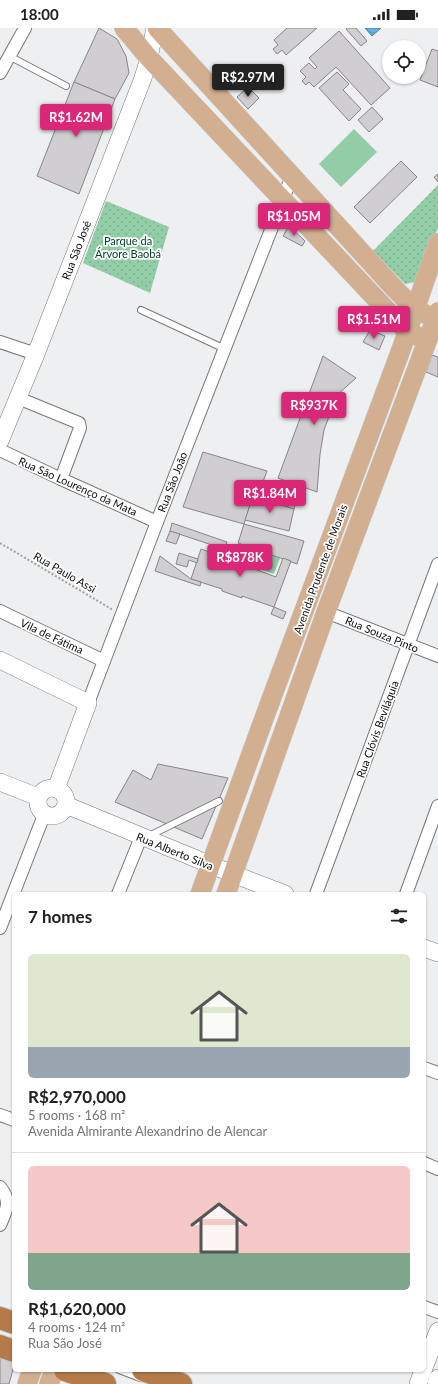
<!DOCTYPE html>
<meta charset="utf-8">
<style>
body{margin:0;font-family:Lato,sans-serif;background:#f6f6f6;color:#202124;height:100vh;display:flex;flex-direction:column;font-size:15px;white-space:nowrap}
*{box-sizing:border-box;margin:0}
p{font-size:13px;color:#757577}
.icon{flex:none;width:22px;height:22px;fill:none;stroke:currentColor;stroke-width:2;stroke-linecap:round;stroke-linejoin:round}
.map{position:relative;flex:1;overflow:hidden}
.sheet{position:absolute;left:12px;top:864px;width:414px;height:480px;display:flex;flex-direction:column;background:#fff;border-radius:6px;box-shadow:0 1px 3px #0004}
.sheet>*{flex:none}
.tools{position:absolute;left:382px;top:12px;display:grid;gap:8px}
.tools a{display:grid;place-items:center;width:44px;height:44px;border-radius:50%;background:#fff;box-shadow:0 1px 3px #0004;font-size:20px}
.price{position:absolute;translate:-50% -34px;padding:0 9px;border-radius:4px;background:#db2777;color:#fff;font-size:13px;line-height:26px;filter:drop-shadow(0 1px 2px #0008)}
.price::after{content:'';position:absolute;left:50%;top:24px;width:12px;height:9px;margin-left:-6px;background:inherit;clip-path:polygon(0 0,100% 0,50% 100%)}
.price.current{background:#222;color:#fff}
ul{padding:0;list-style:none}
li{display:grid;align-content:center;gap:8px;height:212px;padding:0 16px}
li+li{border-top:1px solid #e0e0e0}
li span{display:grid;place-items:center;height:124px;border-radius:6px;color:#555}
li>.icon{margin-inline-start:auto}
span .icon{width:72px;height:72px;fill:#fffc;stroke-width:1}
li b{font-size:17px}
h2{display:flex;justify-content:space-between;align-items:center;height:48px;padding:0 16px;font-size:17px}
.status{display:flex;justify-content:space-between;align-items:center;height:28px;padding:0 20px;background:#fff;direction:ltr}
.status svg{height:11px;fill:currentColor}
.map>svg:first-child{display:block}
.park{fill:url(#park-dots)}
.pitch{fill:#92cda8}
.water{fill:url(#water-ripples);stroke:#48809f}
.building{fill:#d0ced0;stroke:#878587}
.lines{fill:none;stroke-linecap:round;stroke-linejoin:round}
.lane-casing{stroke:#78787b;stroke-width:8}
.street-casing{stroke:#78787b;stroke-width:14}
.secondary-casing{stroke:#78787b;stroke-width:18}
.primary-casing{stroke:#c9caca;stroke-width:20}
.highway-casing{stroke:#c9caca;stroke-width:24}
.path{stroke:#9fa0a2;stroke-width:2;stroke-dasharray:2 2;stroke-linecap:butt}
.lane{stroke:#fff;stroke-width:6}
.street{stroke:#fff;stroke-width:12}
.secondary{stroke:#fff;stroke-width:17}
.primary{stroke:#d3af92;stroke-width:19}
.highway{stroke:#b57a49;stroke-width:22}
.labels{text-anchor:middle;dominant-baseline:central;stroke-width:3.5;stroke-linejoin:round;paint-order:stroke}
.park-label{font-size:11px;fill:#024224;stroke:#fff}
.street-label{font-size:11px;fill:#0b0c0c;stroke:#fff}
</style>
<div class="status"><b>18:00</b><svg viewBox="0 0 49 12"><path d="M0 12V9h3v3zM5 12V6h3v6zM10 12V3h3v9zM15 12V0h3v12zM26 1h20v11H26zM47 4h2v5h-2z"/></svg></div>
<div class="map">
<svg width="438" height="1356" viewBox="0 0 438 1356">
<defs>
<pattern id="park-dots" width="8" height="8" patternUnits="userSpaceOnUse"><rect width="8" height="8" fill="#92cda8"/><path d="M2 2h.1M6 6h.1" fill="none" stroke="#7daf8f" stroke-width="1.8" stroke-linecap="round"/></pattern>
<pattern id="water-ripples" width="26" height="14" patternUnits="userSpaceOnUse"><rect width="26" height="14" fill="#62b1de"/><path d="M2 4q2-2 4 0t4 0M15 11q2-2 4 0t4 0" fill="none" stroke="#5497bd"/></pattern>
</defs>
<rect width="100%" height="100%" fill="#eeeff1"/>
<g class="park">
<path d="M438 157V200L418 250 415 254 405 256 373 223Z"/>
<path d="M106 173 169 199 150 265 83 235Z"/>
</g>
<g class="pitch">
<path d="M354 101 377 124 341 159 319 136Z"/>
<path d="M250 520 280 530 274 546 245 536Z"/>
</g>
<path class="water" d="M365 0H381L372 8Z"/>
<g class="building">
<path d="M99 0 117 11 126 28 129 45 115 71 74 54Z"/>
<path d="M287 0H317L286 27 282 22 277 26 273 21 278 17 274 12Z"/>
<path d="M347 0H356L367 13 361 18 346 1Z"/>
<path d="M339 3 390 60 371 77 336 39 314 59 309 54 306 57 302 53 306 49 300 43 309 35 315 41 317 39 309 30Z"/>
<path d="M432 21 438 23V59L420 52Z"/>
<path d="M337 44 349 56 343 62 361 81 349 93 319 60Z"/>
<path d="M74 54 115 71 79 166 37 148Z"/>
<path d="M248 59 259 70 248 81 237 69Z"/>
<path d="M372 79 383 91 369 104 358 92Z"/>
<path d="M401 133 417 149 370 195 354 179Z"/>
<path d="M438 146V154L434 149Z"/>
<path d="M289 198 305 213 302 218 283 208Z"/>
<path d="M370 302 385 308 379 322 363 314Z"/>
<path d="M432 327 438 329V349L426 344Z"/>
<path d="M323 328 356 350 337 367 324 402 320 426 317 464 278 450Z"/>
<path d="M203 424 267 443 257 470 253 468 244 496 183 479Z"/>
<path d="M263 454 298 465 294 481 257 470Z"/>
<path d="M253 468 294 481 289 503 245 492Z"/>
<path d="M172 495 227 514 224 521 170 503Z"/>
<path d="M244 496 304 513 297 536 238 515Z"/>
<path d="M170 503 180 506 176 516 166 513Z"/>
<path d="M201 521 276 549 283 530 291 533 274 579 242 568V570L222 563V561L191 551Z"/>
<path d="M179 525 198 531 197 535 189 532 187 539 176 536Z"/>
<path d="M160 528 191 551 201 554 200 558 155 543Z"/>
<path d="M274 579 286 584 283 591 271 586Z"/>
<path d="M158 736 228 750 202 811 115 774 133 742 151 752Z"/>
<path d="M0 1329 14 1334V1338L9 1356H0Z"/>
</g>
<g class="lines">
<defs>
<g id="lane">
<path d="M9 28 66 58"/>
<path d="M141 282 225 321"/>
<path d="M149 808 219 773"/>
<path d="M119 1342 140 1350"/>
</g>
<g id="street">
<path d="M0 45 25 0"/>
<path d="M0 314 36 326"/>
<path d="M18 370 79 395 80 400 61 451"/>
<path d="M0 422 61 451 157 494"/>
<path d="M0 583 104 633"/>
<path d="M326 584 438 628"/>
<path d="M88 675 157 494 292 148"/>
<path d="M118 866 141 809"/>
<path d="M316 866 438 536"/>
<path d="M406 866 438 778"/>
<path d="M0 900 44 787"/>
<path d="M424 1040 438 1045"/>
<path d="M0 1087 14 1092"/>
<path d="M424 1135 438 1141"/>
<path d="M0 1159C12 1173 6 1183 0 1197"/>
<path d="M424 1279 438 1284"/>
</g>
<g id="secondary">
<path d="M0 413 36 326 143 50 149 30 155 0"/>
<path d="M0 632 88 675 56 761"/>
<path d="M0 754 38 769"/>
<circle cx="52" cy="774" r="14"/>
<path d="M66 777 233 846 285 866"/>
<path d="M424 920 438 925"/>
<path d="M424 1340 438 1303"/>
<path d="M418 1356 423 1342"/>
<path d="M436 1356 438 1350"/>
</g>
<g id="primary">
<path d="M124 0 149 30 397 293 407 303 417 308"/>
<path d="M157 0 395 261 415 281 425 286"/>
<path d="M200 866 266 685 402 319 438 215"/>
<path d="M226 866 326 584 438 284"/>
<path d="M27 1356 32 1342"/>
<path d="M49 1356 54 1342"/>
</g>
<g id="highway">
<path d="M0 1290 14 1295"/>
<path d="M0 1318 14 1323"/>
<path d="M65 1342 105 1356"/>
<path d="M143 1342 181 1356"/>
</g>
</defs>
<use href="#lane" class="lane-casing"/>
<use href="#street" class="street-casing"/>
<use href="#secondary" class="secondary-casing"/>
<use href="#primary" class="primary-casing"/>
<use href="#highway" class="highway-casing"/>
<path class="path" d="M0 515 113 582"/>
<use href="#lane" class="lane"/>
<use href="#street" class="street"/>
<use href="#secondary" class="secondary"/>
<use href="#primary" class="primary"/>
<use href="#highway" class="highway"/>
</g>
<g class="labels">
<g class="park-label">
<text x="128" y="212">Parque da<tspan x="128" dy="13">Árvore Baobá</tspan></text>
</g>
<g class="street-label">
<text transform="translate(76 222) rotate(-69)">Rua São José</text>
<text transform="translate(172 454) rotate(-69)">Rua São João</text>
<text transform="translate(78 458) rotate(24)">Rua São Lourenço da Mata</text>
<text transform="translate(320 541) rotate(-70)">Avenida Prudente de Morais</text>
<text transform="translate(65 544) rotate(30)">Rua Paulo Assi</text>
<text transform="translate(382 606) rotate(22)">Rua Souza Pinto</text>
<text transform="translate(52 608) rotate(25)">Vila de Fátima</text>
<text transform="translate(377 701) rotate(-70)">Rua Clóvis Beviláquia</text>
<text transform="translate(175 823) rotate(22)">Rua Alberto Silva</text>
</g>
</g>
</svg>
<div class="tools">
<a><svg class="icon" aria-label="locate" viewBox="0 0 24 24"><circle cx="12" cy="12" r="6"/><path d="M12 2v4M12 18v4M2 12h4M18 12h4"/></svg></a>
</div>
<b class="price current" style="left:248px;top:70px">R$2.97M</b>
<b class="price" style="left:76px;top:110px">R$1.62M</b>
<b class="price" style="left:294px;top:209px">R$1.05M</b>
<b class="price" style="left:374px;top:312px">R$1.51M</b>
<b class="price" style="left:314px;top:398px">R$937K</b>
<b class="price" style="left:270px;top:486px">R$1.84M</b>
<b class="price" style="left:240px;top:550px">R$878K</b>
<section class="sheet">
<h2>7 homes<svg class="icon" aria-label="filters" viewBox="0 0 24 24"><path d="M4 7h16M4 17h16"/><circle cx="9" cy="7" r="2"/><circle cx="15" cy="17" r="2"/></svg></h2>
<ul>
<li><span style="background:linear-gradient(#dfe7d0 75%,#9aa5b1 0)"><svg class="icon" aria-label="home" viewBox="0 0 24 24"><path d="M3 11l9-7 9 7M6 9v11h12V9"/></svg></span><div><b>R$2,970,000</b><p>5 rooms · 168 m²</p><p>Avenida Almirante Alexandrino de Alencar</p></div></li>
<li><span style="background:linear-gradient(#f6c9c9 70%,#7fa58c 0)"><svg class="icon" aria-label="home" viewBox="0 0 24 24"><path d="M3 11l9-7 9 7M6 9v11h12V9"/></svg></span><div><b>R$1,620,000</b><p>4 rooms · 124 m²</p><p>Rua São José</p></div></li>
</ul>
</section>
</div>
